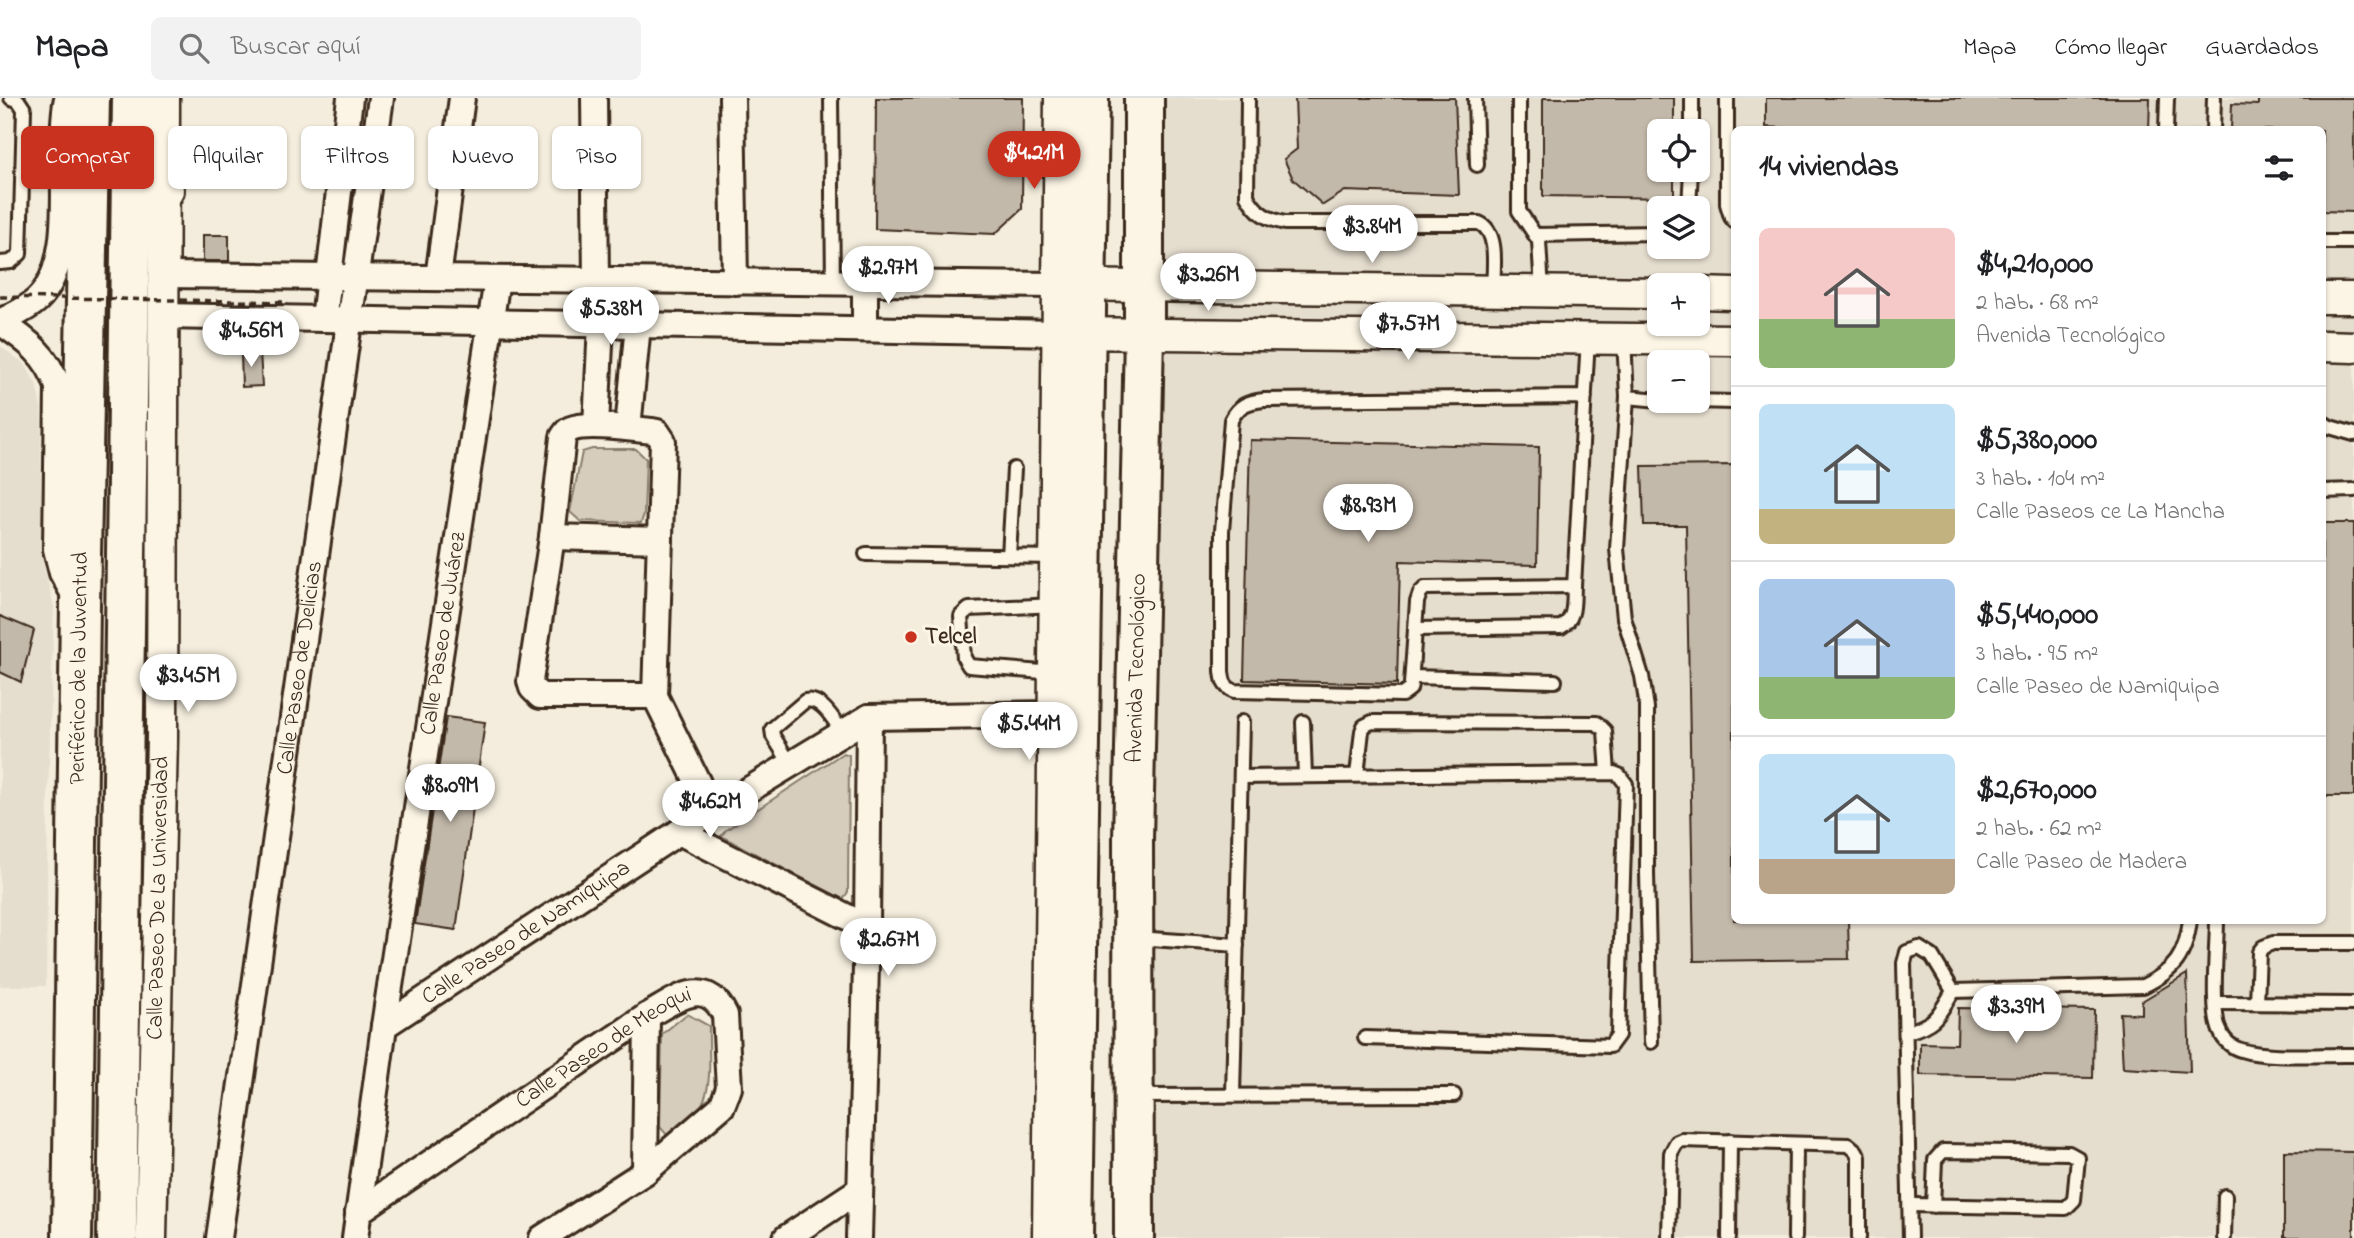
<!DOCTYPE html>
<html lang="es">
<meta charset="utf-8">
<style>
body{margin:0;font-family:"Indie Flower",sans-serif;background:#f2f2f2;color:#202124;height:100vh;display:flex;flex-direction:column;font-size:26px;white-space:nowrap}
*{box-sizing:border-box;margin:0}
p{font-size:23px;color:#757577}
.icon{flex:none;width:38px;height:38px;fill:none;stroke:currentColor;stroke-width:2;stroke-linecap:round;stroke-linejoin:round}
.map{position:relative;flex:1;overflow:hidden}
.details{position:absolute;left:1731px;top:28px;width:595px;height:798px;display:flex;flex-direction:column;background:#fff;border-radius:10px;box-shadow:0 2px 5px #0004}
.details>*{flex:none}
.banner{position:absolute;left:21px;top:28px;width:665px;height:63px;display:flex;gap:14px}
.buttons{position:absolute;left:1647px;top:21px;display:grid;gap:14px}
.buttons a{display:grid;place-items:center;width:63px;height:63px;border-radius:10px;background:#fff;box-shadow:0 2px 5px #0004;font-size:35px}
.price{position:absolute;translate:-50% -60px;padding:0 16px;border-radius:24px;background:#fff;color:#222;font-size:23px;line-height:46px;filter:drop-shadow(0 2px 4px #0008)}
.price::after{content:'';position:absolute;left:50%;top:42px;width:21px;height:16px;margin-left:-10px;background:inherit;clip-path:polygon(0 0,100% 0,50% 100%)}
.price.selected{background:#c8321e;color:#fff}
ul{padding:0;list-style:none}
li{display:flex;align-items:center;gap:21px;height:175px;padding:0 28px}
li+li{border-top:2px solid #e0e0e0}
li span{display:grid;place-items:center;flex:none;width:196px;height:140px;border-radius:10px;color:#555}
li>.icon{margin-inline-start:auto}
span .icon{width:84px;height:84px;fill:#fffc;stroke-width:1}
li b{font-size:30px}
h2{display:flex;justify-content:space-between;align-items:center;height:84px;padding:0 28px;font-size:30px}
.tag{padding:0 24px;border-radius:10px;background:#fff;box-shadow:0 2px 5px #0004;font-size:24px;line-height:63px}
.tag.selected{background:#c8321e;color:#fff}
header{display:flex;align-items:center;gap:42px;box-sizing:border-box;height:98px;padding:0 35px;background:#fff;border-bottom:2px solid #e0e0e0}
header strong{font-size:33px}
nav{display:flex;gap:38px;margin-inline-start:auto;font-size:24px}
.search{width:490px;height:63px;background:#f2f2f2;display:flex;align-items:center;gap:18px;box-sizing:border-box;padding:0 24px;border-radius:10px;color:#757577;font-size:26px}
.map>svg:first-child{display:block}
.built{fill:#e5ddce;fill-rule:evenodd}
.green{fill:#d6cdbd;stroke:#887c6e;stroke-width:2}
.building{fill:#c3b9aa;stroke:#3b2a1e;stroke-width:2}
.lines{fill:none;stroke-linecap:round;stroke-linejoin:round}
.service-casing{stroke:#3b2a1e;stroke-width:18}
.minor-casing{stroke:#3b2a1e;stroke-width:30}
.tertiary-casing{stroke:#3b2a1e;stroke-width:35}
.primary-casing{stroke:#3b2a1e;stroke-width:44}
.trunk-casing{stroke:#3b2a1e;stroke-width:44}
.service{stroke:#fcf5e5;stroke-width:12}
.minor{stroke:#fcf5e5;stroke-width:24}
.tertiary{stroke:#fcf5e5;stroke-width:30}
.primary{stroke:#fcf5e5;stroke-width:38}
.trunk{stroke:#fcf5e5;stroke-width:38}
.path-bridge{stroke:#3b2a1e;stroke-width:3.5;stroke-dasharray:7 5;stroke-linecap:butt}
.poi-dot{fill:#c8321e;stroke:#fcf5e5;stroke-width:2.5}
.labels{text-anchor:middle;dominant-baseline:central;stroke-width:6;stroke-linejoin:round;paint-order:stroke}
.street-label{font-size:23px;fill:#3b2a1e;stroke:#fcf5e5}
.poi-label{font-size:23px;font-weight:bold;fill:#3b2a1e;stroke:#fcf5e5;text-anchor:start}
</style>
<header>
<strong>Mapa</strong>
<div class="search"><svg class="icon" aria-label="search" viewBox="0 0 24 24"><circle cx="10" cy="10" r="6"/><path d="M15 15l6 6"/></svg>Buscar aquí</div>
<nav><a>Mapa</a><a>Cómo llegar</a><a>Guardados</a></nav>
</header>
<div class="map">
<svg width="2354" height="1140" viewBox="0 0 2354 1140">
<rect width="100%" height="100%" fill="#f4eddd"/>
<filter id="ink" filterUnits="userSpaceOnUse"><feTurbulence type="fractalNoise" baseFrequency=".0143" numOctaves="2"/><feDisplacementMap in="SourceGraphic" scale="14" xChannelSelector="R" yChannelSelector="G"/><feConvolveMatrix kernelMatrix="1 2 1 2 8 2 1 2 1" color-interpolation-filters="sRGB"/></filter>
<g filter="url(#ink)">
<g class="built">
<path d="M1149 0H2354V1140H1140ZM1734 32H2322V822H1734ZM1659 33H1698V72H1659ZM1659 110H1698V149H1659ZM1659 187H1698V226H1659ZM1659 264H1698V303H1659Z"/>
<path d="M0 248 25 266 36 286 41 310 42 462 54 508 48 697 46 888H0Z"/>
</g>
<g class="green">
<path d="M592 351H636L646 361 644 416 641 425 580 423 570 414 582 354Z"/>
<path d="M843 655 849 657 848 794 843 801 721 738 726 732Z"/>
<path d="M687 916 709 928C708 977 719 1012 667 1037L660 1029 662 936Z"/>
</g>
<g class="building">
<path d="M876 0H1023L1022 111 995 136 875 131Z"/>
<path d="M1295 0H1455L1459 97 1345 93 1323 107 1293 81 1284 61 1297 51Z"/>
<path d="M1543 0H1674V33H1659V72H1674V100L1543 98Z"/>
<path d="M1766 0H2150L2149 32H1822L1766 29Z"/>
<path d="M2258 0H2354V114L2322 113V32H2231L2232 6 2258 7Z"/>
<path d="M181 58 233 60 232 84 184 81Z"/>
<rect x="203" y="137" width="26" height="26"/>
<path d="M260 253 262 288 242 289 241 254Z"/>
<path d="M1250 342 1539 349 1537 467 1400 463 1397 586 1244 582Z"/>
<path d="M1734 367V822H1848L1849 861 1694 863 1686 427H1644L1642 368Z"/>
<rect x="2322" y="425" width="32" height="273"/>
<path d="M0 518 34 532 21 584 0 574Z"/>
<path d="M446 619 485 624 456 832 415 826Z"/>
<path d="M2187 876 2190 974 2123 970 2120 915 2142 916V903Z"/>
<path d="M1958 910 2094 912 2093 980 1920 977V945L1957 946Z"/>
<path d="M2284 1053 2354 1054V1140H2284Z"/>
</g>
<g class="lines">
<defs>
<g id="service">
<path d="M831 0 833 185"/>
<path d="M1248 0 1247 98C1257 115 1266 121 1285 125H1479C1500 134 1493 173 1493 193"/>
<path d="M1475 0 1477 67"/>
<path d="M1519 0V113L1539 143 1542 193"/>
<path d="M1727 0V106L1731 119 1734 123"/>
<path d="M2166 32 2167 0"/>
<path d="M2213 32 2214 0"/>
<path d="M1692 33V0"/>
<path d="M1689 110 1691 72"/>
<path d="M1535 137 1659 135"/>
<path d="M2322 144H2354"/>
<path d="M0 165 11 164 20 156 24 11 18 2 11 0"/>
<path d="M1624 241 1627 299 1659 302"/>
<path d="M1585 299 1264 302C1247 304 1239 307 1231 322L1222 433V573C1223 583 1224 589 1234 593L1402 597 1410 591 1411 586 1417 504 1420 495 1425 490 1574 488 1588 240"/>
<path d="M1627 299 1617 451 1624 520 1642 578 1647 610V775L1651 944"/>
<path d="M1693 303 1734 304"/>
<path d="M2322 324 2330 329 2354 336"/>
<path d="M2322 393 2354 392"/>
<path d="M866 456 1057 459"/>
<path d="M1009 458 1014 371"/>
<path d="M1415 531 1561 529C1576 521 1573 504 1574 488"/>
<path d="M1055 575 969 568 964 560 961 518 969 511 1056 507"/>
<path d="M1412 579 1555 583"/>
<path d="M1303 624 1305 678"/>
<path d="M791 667 773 638 772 631 805 603C822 599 834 623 843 635"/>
<path d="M1357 677 1362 633 1364 628 1372 624 1597 625 1605 633 1608 675"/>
<path d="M1241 679 1614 675 1619 677 1626 686 1618 937 1610 948 1365 940"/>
<path d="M2217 822C2217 847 2210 917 2221 935 2224 943 2233 950 2241 952 2268 961 2324 956 2354 957"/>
<path d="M1137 840 1237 847"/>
<path d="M1953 893 2143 888C2175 873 2186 857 2190 822"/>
<path d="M2216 905 2354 906"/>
<path d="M2257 905 2259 854 2263 849 2273 845H2354"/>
<path d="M1907 934C1936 926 1938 918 1953 893"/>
<path d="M1233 997 1242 624"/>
<path d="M1139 998 1454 997"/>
<path d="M1910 1107 2066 1110 2074 1102 2078 1060 2069 1055 1943 1053 1935 1062 1933 1108"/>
<path d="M1669 1140 1671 1055 1677 1044 1682 1042 1849 1047 1856 1053 1859 1059V1140"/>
<path d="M1729 1140 1730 1043"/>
<path d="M1795 1140 1796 1046"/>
<path d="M1910 1140 1904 865 1907 854 1919 850 1932 858 1953 893"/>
<path d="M2224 1140 2225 1098"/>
</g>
<g id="minor">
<path d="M594 0 596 182"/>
<path d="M732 0 735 184"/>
<path d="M164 177 1058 187"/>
<path d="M438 180 462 0"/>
<path d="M865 185V231"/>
<path d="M164 218 1059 235"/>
<path d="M324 221 350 0"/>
<path d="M0 224C27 242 48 258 58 289L56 451 62 475 77 502"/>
<path d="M0 224C13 217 26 212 37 202 81 160 55 57 67 0"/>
<path d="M596 328 601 226"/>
<path d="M628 330 638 227"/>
<path d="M552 439 660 442"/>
<path d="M655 598H540L532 590 530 583 552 439 563 339C566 335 566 333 571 331 587 324 634 331 652 333L657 334 663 343 655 598 698 685"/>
<path d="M679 734 867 829"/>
<path id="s1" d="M384 928 679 734 869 619 1055 616"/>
<path d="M645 1074 647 918"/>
<path id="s2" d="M358 1114 647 918C674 903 705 876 725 917L729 990 722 1008 645 1074 542 1140"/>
<path id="s3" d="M219 1140 381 0"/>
<path id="s4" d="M355 1140 384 928 497 181"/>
<path d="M786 1140 859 1092"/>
<path d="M859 1140 867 829 869 619"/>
</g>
<g id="tertiary">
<path d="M1064 187 1659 195"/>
<path d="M1698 195 1734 196"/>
<path d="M2322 200H2354"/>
<path d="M1066 235 1734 242"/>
<path d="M2322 248 2354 249"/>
<path id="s5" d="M151 1140 162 640 164 0"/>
<path d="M1048 1140 1060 0"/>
</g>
<g id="primary">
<path d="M1073 1140 1089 0"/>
<path id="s6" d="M1134 1140 1133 742 1144 237V0"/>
</g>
<g id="trunk">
<path d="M146 16 164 92"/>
<path id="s7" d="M72 1140 80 507 90 0"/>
<path d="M117 1140 132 0"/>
</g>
</defs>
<use href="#service" class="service-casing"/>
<use href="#minor" class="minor-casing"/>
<use href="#tertiary" class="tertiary-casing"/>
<use href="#primary" class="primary-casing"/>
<use href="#trunk" class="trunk-casing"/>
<use href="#service" class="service"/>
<use href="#minor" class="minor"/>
<use href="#tertiary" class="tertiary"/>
<use href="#primary" class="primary"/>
<use href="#trunk" class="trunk"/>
<path class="path-bridge" d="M0 199 288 204"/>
</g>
</g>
<circle class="poi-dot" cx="911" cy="539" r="7"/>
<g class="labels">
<g class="street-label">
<text stroke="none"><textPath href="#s4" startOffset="611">Calle Paseo de Juárez</textPath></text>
<text stroke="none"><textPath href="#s7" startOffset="570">Periférico de la Juventud</textPath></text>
<text stroke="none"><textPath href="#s3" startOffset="576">Calle Paseo de Delicias</textPath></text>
<text stroke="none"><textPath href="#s6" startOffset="570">Avenida Tecnológico</textPath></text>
<text stroke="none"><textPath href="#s5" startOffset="340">Calle Paseo De La Universidad</textPath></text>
<text stroke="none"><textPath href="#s1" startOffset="170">Calle Paseo de Namiquipa</textPath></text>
<text stroke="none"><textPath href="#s2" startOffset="296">Calle Paseo de Meoqui</textPath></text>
</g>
<g class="poi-label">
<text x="925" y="539">Telcel</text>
</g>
</g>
</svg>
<div class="buttons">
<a><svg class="icon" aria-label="locate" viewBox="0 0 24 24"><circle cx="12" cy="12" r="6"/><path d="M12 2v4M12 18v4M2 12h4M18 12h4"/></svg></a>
<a><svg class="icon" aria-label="layers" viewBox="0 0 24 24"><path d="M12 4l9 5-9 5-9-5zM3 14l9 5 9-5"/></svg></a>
<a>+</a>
<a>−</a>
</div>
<b class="price selected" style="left:1034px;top:93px">$4.21M</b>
<b class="price" style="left:1372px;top:167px">$3.84M</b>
<b class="price" style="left:888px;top:208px">$2.97M</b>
<b class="price" style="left:1208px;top:215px">$3.26M</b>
<b class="price" style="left:611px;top:249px">$5.38M</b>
<b class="price" style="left:1408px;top:264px">$7.57M</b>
<b class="price" style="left:251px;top:271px">$4.56M</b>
<b class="price" style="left:1368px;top:446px">$8.93M</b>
<b class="price" style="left:188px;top:616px">$3.45M</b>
<b class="price" style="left:1029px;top:664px">$5.44M</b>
<b class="price" style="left:450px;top:726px">$8.09M</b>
<b class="price" style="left:710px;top:742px">$4.62M</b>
<b class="price" style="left:888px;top:880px">$2.67M</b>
<b class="price" style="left:2016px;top:947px">$3.39M</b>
<div class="banner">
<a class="tag selected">Comprar</a>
<a class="tag">Alquilar</a>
<a class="tag">Filtros</a>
<a class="tag">Nuevo</a>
<a class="tag">Piso</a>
</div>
<section class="details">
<h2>14 viviendas<svg class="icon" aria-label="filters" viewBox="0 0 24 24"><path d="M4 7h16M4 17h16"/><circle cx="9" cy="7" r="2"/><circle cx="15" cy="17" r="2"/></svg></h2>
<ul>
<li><span style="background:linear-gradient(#f6c9c9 65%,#8fb573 0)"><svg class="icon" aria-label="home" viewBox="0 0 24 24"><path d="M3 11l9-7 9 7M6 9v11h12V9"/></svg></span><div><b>$4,210,000</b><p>2 hab. · 68 m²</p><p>Avenida Tecnológico</p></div></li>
<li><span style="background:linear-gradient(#bfe0f5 75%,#c2b280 0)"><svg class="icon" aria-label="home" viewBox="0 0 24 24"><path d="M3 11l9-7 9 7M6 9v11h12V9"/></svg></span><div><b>$5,380,000</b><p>3 hab. · 104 m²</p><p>Calle Paseos ce La Mancha</p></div></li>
<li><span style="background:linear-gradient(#a9c7e8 70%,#8fb573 0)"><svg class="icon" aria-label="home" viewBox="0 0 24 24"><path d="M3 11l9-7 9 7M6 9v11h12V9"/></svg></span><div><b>$5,440,000</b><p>3 hab. · 95 m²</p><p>Calle Paseo de Namiquipa</p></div></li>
<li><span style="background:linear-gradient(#bfe0f5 75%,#b9a48a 0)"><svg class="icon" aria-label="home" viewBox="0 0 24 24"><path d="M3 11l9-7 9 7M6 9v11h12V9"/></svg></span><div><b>$2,670,000</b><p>2 hab. · 62 m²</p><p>Calle Paseo de Madera</p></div></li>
</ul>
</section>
</div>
